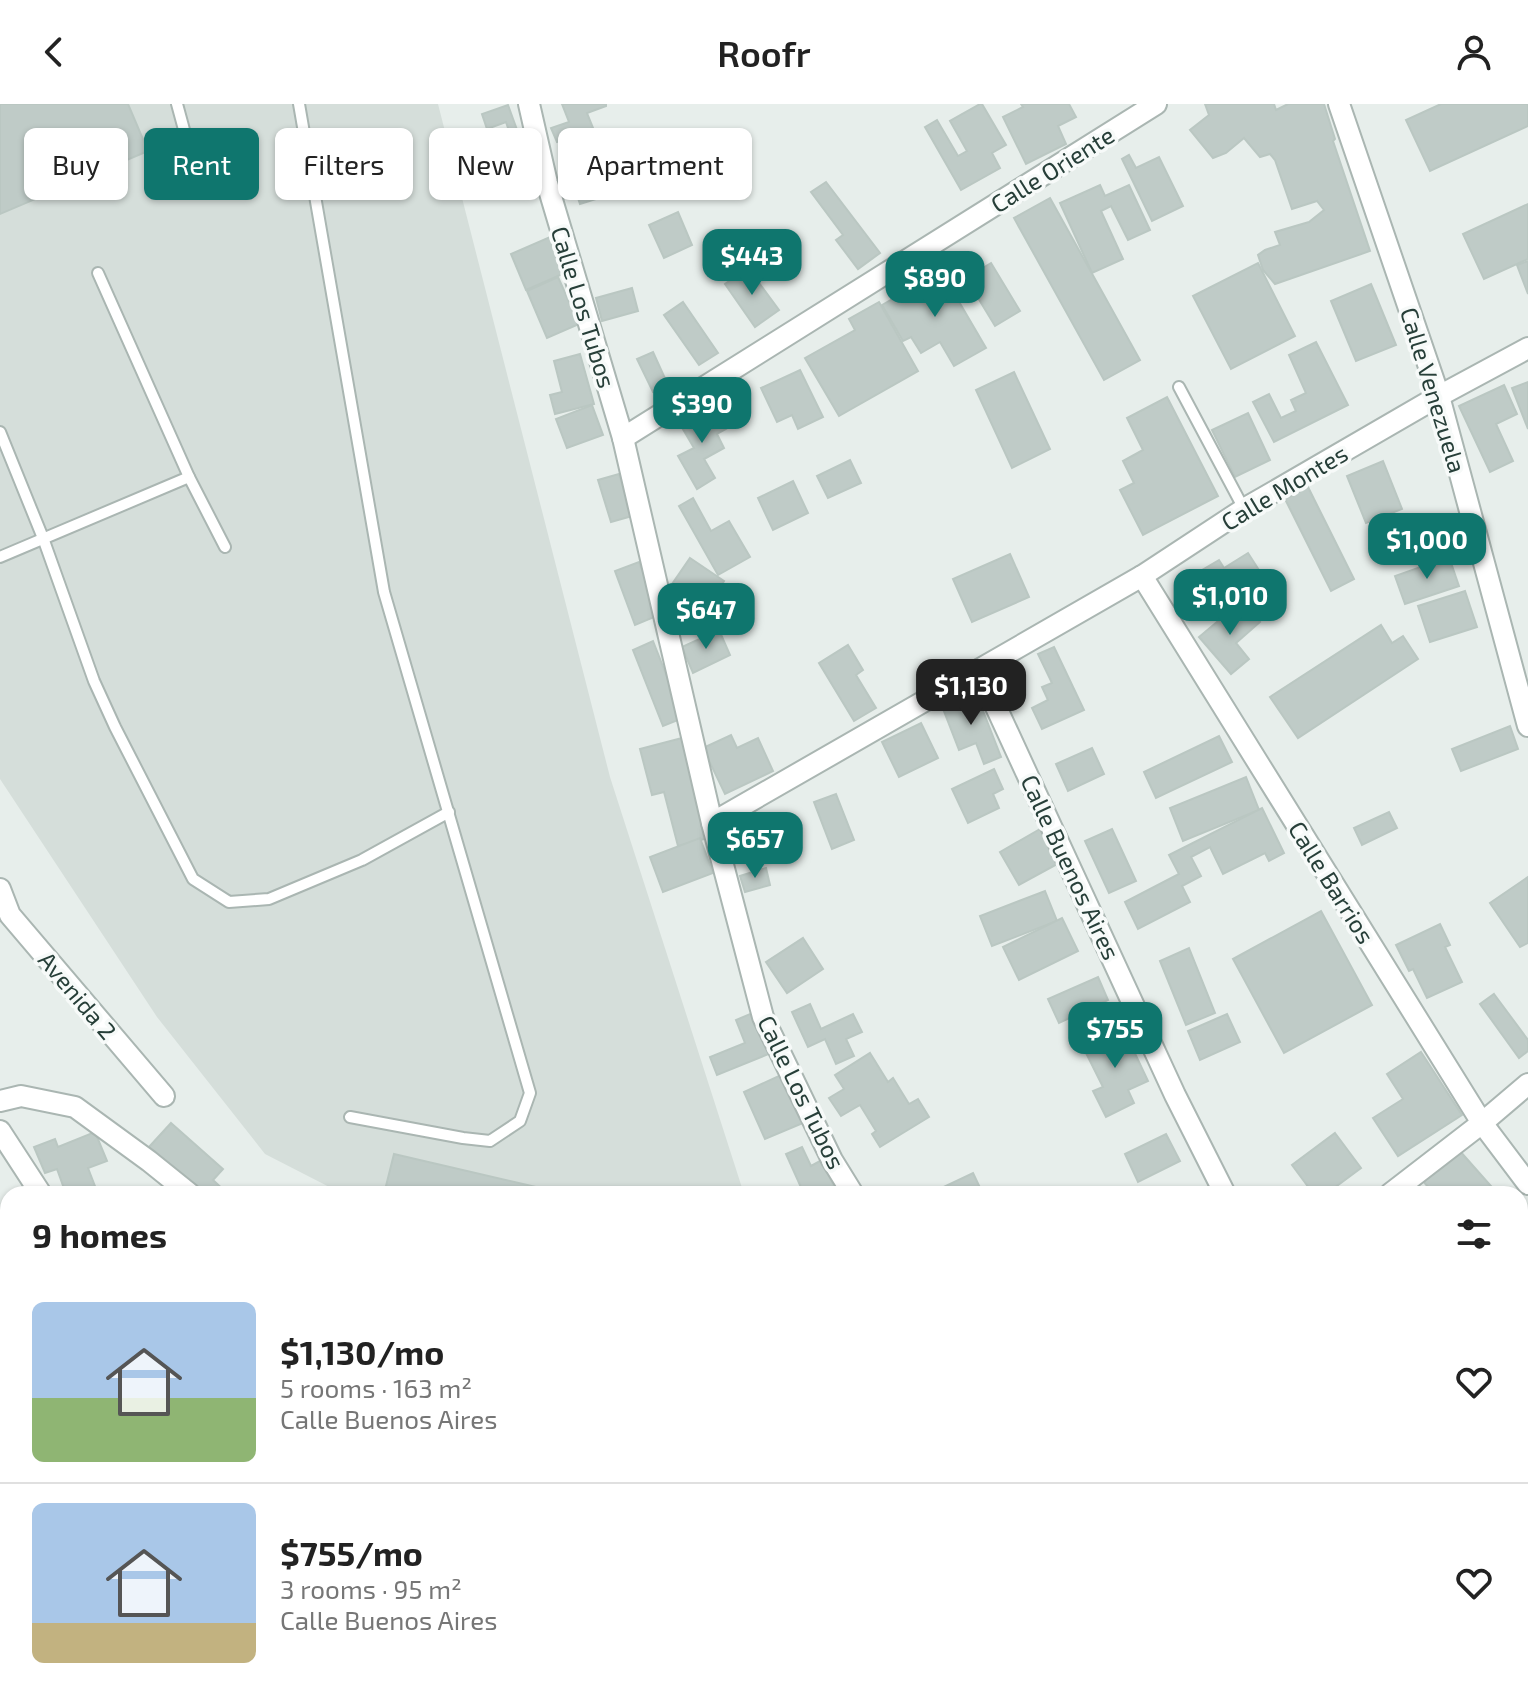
<!DOCTYPE html>
<meta charset="utf-8">
<style>
body{margin:0;font-family:"Exo 2",sans-serif;background:#f6f6f6;color:#222;height:100vh;display:flex;flex-direction:column;font-size:30px;white-space:nowrap}
*{box-sizing:border-box;margin:0}
p{font-size:26px;color:#767676}
.icon{flex:none;width:44px;height:44px;fill:none;stroke:currentColor;stroke-width:2;stroke-linecap:round;stroke-linejoin:round}
.map{position:relative;flex:1;overflow:hidden}
.sheet{position:absolute;left:0px;top:1082px;width:1528px;height:512px;display:flex;flex-direction:column;background:#fff;border-radius:24px 24px 0 0;box-shadow:0 2px 6px #0004}
.sheet>*{flex:none}
.hud{position:absolute;left:24px;top:24px;width:800px;height:72px;display:flex;gap:16px}
.price{position:absolute;translate:-50% -68px;padding:0 18px;border-radius:16px;background:#0f766e;color:#fff;font-size:26px;line-height:52px;filter:drop-shadow(0 2px 4px #0008)}
.price::after{content:'';position:absolute;left:50%;top:48px;width:24px;height:18px;margin-left:-12px;background:inherit;clip-path:polygon(0 0,100% 0,50% 100%)}
.price.on{background:#222;color:#fff}
ul{padding:0;list-style:none}
li{display:flex;align-items:center;gap:24px;height:200px;padding:0 32px}
li+li{border-top:2px solid #e0e0e0}
li span{display:grid;place-items:center;flex:none;width:224px;height:160px;border-radius:12px;color:#555}
li>.icon{margin-inline-start:auto}
span .icon{width:96px;height:96px;fill:#fffc;stroke-width:1}
li b{font-size:34px}
h2{display:flex;justify-content:space-between;align-items:center;height:96px;padding:0 32px;font-size:34px}
.pill{padding:0 28px;border-radius:12px;background:#fff;box-shadow:0 2px 6px #0004;font-size:28px;line-height:72px}
.pill.on{background:#0f766e;color:#fff}
header{display:flex;justify-content:space-between;align-items:center;height:104px;padding:0 32px;background:#fff;font-size:36px;font-weight:600}
.map>svg:first-child{display:block}
.built{fill:#d5deda}
.building{fill:#bfcbc7;stroke:#bac7c2;stroke-width:2}
.lines{fill:none;stroke-linecap:round;stroke-linejoin:round}
.service-casing{stroke:#aab6b2;stroke-width:14}
.minor-casing{stroke:#aab6b2;stroke-width:24}
.service{stroke:#fff;stroke-width:10}
.minor{stroke:#fff;stroke-width:20}
.labels{text-anchor:middle;dominant-baseline:central;stroke-width:7;stroke-linejoin:round;paint-order:stroke}
.street-label{font-size:24px;fill:#273f39;stroke:#f7faf9}
</style>
<header><svg class="icon" aria-label="back" viewBox="0 0 24 24"><path d="M15 5l-7 7 7 7"/></svg>Roofr<svg class="icon" aria-label="person" viewBox="0 0 24 24"><circle cx="12" cy="8" r="4"/><path d="M4 21q1-7 8-7t8 7"/></svg></header>
<div class="map">
<svg width="1528" height="1594" viewBox="0 0 1528 1594">
<rect width="100%" height="100%" fill="#e7eeeb"/>
<path class="built" d="M0 0H438L610 673 744 1090H343L265 1050 157 913 0 675Z"/>
<g class="building">
<path d="M0 0H128L148 47 0 110Z"/>
<path d="M562 0H606V2L587 9 593 24 557 38 551 24 569 18Z"/>
<path d="M980 0H982L1006 41 992 49 1000 64 961 86 925 23 937 16 958 52 967 47 950 17Z"/>
<path d="M1021 0H1069L1076 13 1058 22 1066 40 1026 60 1003 13 1023 3Z"/>
<path d="M1205 0H1274L1276 6 1288 0H1324L1335 35 1333 37 1370 147 1275 180 1263 166 1258 151 1265 146 1280 141 1275 128 1309 118 1324 106 1317 97 1292 105 1275 56 1270 50 1260 53 1244 34 1226 49 1213 54 1190 26 1209 11Z"/>
<path d="M1441 0H1528V22L1430 67 1406 16Z"/>
<path d="M508 1 525 48 486 62 480 48 512 36 506 18 487 25 482 10Z"/>
<path d="M606 51 618 88 580 100 568 64Z"/>
<path d="M1129 51 1136 64 1159 53 1183 102 1152 117 1122 55Z"/>
<path d="M826 78 880 149 858 165 836 136 843 131 811 88Z"/>
<path d="M1100 81 1105 92 1129 81 1150 126 1128 136 1111 102 1101 107 1123 155 1092 169 1060 99Z"/>
<path d="M1050 94 1140 256 1104 276 1014 114Z"/>
<path d="M1528 100V155L1484 175 1463 130Z"/>
<path d="M678 108 692 141 664 154 649 121Z"/>
<path d="M550 133 565 169 526 186 511 150Z"/>
<path d="M1528 157V190L1517 161Z"/>
<path d="M991 159 1020 207 995 222 966 174Z"/>
<path d="M1258 159 1295 232 1231 265 1193 192Z"/>
<path d="M748 164 779 206 755 223 725 180Z"/>
<path d="M941 167 986 244 954 262 940 238 921 249 911 233 903 237 882 201Z"/>
<path d="M558 173 579 220 547 234 527 187Z"/>
<path d="M1371 180 1396 241 1356 257 1331 197Z"/>
<path d="M632 184 638 207 602 217 596 194Z"/>
<path d="M683 198 718 249 699 261 664 211Z"/>
<path d="M879 198 918 267 839 312 805 254 855 226 849 215Z"/>
<path d="M1316 238 1348 301 1274 338 1253 298 1269 290 1281 314 1296 307 1291 296 1306 289 1289 251Z"/>
<path d="M653 248 668 281 653 288 637 255Z"/>
<path d="M580 250 594 300 555 310 550 291 562 288 554 257Z"/>
<path d="M800 266 823 313 798 325 792 311 777 318 761 284Z"/>
<path d="M1014 268 1050 345 1012 364 976 286Z"/>
<path d="M1528 278V325L1512 284Z"/>
<path d="M1504 281 1517 310 1496 320 1513 357 1490 368 1459 302Z"/>
<path d="M1167 293 1218 392 1143 431 1120 386 1134 379 1123 357 1143 346 1127 314Z"/>
<path d="M592 301 603 331 567 344 556 315Z"/>
<path d="M712 302 726 325 717 330 724 344 704 355 715 374 697 385 678 352 694 344 680 320Z"/>
<path d="M1248 309 1270 356 1235 373 1212 326Z"/>
<path d="M850 356 861 379 828 394 817 372Z"/>
<path d="M1383 357 1402 405 1366 419 1347 372Z"/>
<path d="M619 370 632 412 611 418 598 376Z"/>
<path d="M793 377 808 409 773 426 758 394Z"/>
<path d="M1308 383 1354 475 1331 487 1285 395Z"/>
<path d="M693 394 711 427 729 417 750 453 718 471 679 402Z"/>
<path d="M1248 449 1273 488 1249 503 1236 482 1218 493 1202 466 1219 456 1224 464Z"/>
<path d="M1010 450 1029 493 972 518 953 475Z"/>
<path d="M1449 453 1459 482 1405 500 1395 472Z"/>
<path d="M690 454 724 477 712 496 697 486 690 497 670 483Z"/>
<path d="M639 458 659 511 635 521 615 467Z"/>
<path d="M1465 487 1477 523 1430 538 1418 502Z"/>
<path d="M1242 497 1260 518 1236 539 1249 555 1231 570 1199 533Z"/>
<path d="M1381 521 1392 539 1403 532 1418 555 1298 634 1270 593Z"/>
<path d="M719 526 730 551 693 569 682 543Z"/>
<path d="M653 537 683 614 663 622 633 546Z"/>
<path d="M848 541 863 566 856 571 876 604 854 617 819 559Z"/>
<path d="M1054 543 1084 606 1042 625 1032 604 1048 596 1042 583 1052 579 1038 550Z"/>
<path d="M976 589 1001 653 984 660 976 639 959 646 942 602Z"/>
<path d="M921 619 938 654 899 673 882 638Z"/>
<path d="M1510 622 1518 645 1461 667 1452 645Z"/>
<path d="M731 631 737 644 758 634 773 667 725 690 703 644Z"/>
<path d="M1219 632 1232 658 1156 694 1144 668Z"/>
<path d="M682 634 708 734 678 742 664 688 652 691 640 645Z"/>
<path d="M1092 644 1104 670 1068 687 1056 660Z"/>
<path d="M994 665 1003 685 993 690 999 704 968 719 952 685Z"/>
<path d="M1246 673 1259 706 1183 737 1170 704Z"/>
<path d="M836 690 854 736 832 745 814 698Z"/>
<path d="M1262 704 1284 749 1269 757 1265 749 1223 770 1210 743 1191 753 1201 772 1182 782 1190 798 1138 825 1125 798 1179 770 1169 751Z"/>
<path d="M1389 708 1397 724 1362 741 1354 724Z"/>
<path d="M1040 725 1059 759 1019 781 1000 748Z"/>
<path d="M1112 725 1136 777 1109 789 1085 737Z"/>
<path d="M700 734 713 769 663 788 650 753Z"/>
<path d="M766 764 770 781 745 788 740 772Z"/>
<path d="M1528 773V839L1520 843 1490 799Z"/>
<path d="M1045 787 1057 817 992 842 980 812Z"/>
<path d="M1321 807 1372 901 1284 949 1233 855Z"/>
<path d="M1062 814 1078 847 1019 876 1003 843Z"/>
<path d="M1440 820 1450 841 1445 843 1462 878 1427 894 1413 865 1409 867 1396 841Z"/>
<path d="M803 834 823 865 787 889 766 858Z"/>
<path d="M1189 844 1215 909 1186 921 1160 857Z"/>
<path d="M1098 873 1108 896 1059 919 1048 895Z"/>
<path d="M1494 890 1528 936V947L1519 954 1480 900Z"/>
<path d="M810 900 821 925 853 910 862 928 846 935 854 952 836 960 825 935 808 943 792 908Z"/>
<path d="M755 908 771 949 717 971 710 953 745 939 736 916Z"/>
<path d="M1227 910 1240 938 1200 956 1188 927Z"/>
<path d="M1122 922 1148 977 1128 986 1134 999 1106 1013 1093 987 1103 983 1082 941Z"/>
<path d="M1421 948 1462 1011 1398 1052 1373 1014 1403 995 1387 970Z"/>
<path d="M870 949 888 978 893 974 909 1000 918 995 929 1013 880 1043 872 1030 876 1027 860 1001 841 1012 829 994 844 985 835 971Z"/>
<path d="M781 971 803 1019 765 1035 744 988Z"/>
<path d="M171 1019 223 1065 213 1076 228 1090H201L149 1043Z"/>
<path d="M95 1028 107 1057 88 1064 98 1090H66L57 1065 45 1069 34 1043 55 1035 58 1043Z"/>
<path d="M1335 1029 1361 1064 1326 1090H1301L1309 1084 1292 1061Z"/>
<path d="M1166 1030 1180 1057 1138 1078 1125 1050Z"/>
<path d="M802 1043 811 1062 822 1056 836 1087 829 1090H804L786 1050Z"/>
<path d="M1459 1046 1498 1090H1434L1423 1077Z"/>
<path d="M394 1050 566 1090H384Z"/>
<path d="M973 1069 982 1088 977 1090H929Z"/>
<path d="M1520 1115 1528 1124V1192L1520 1182Z"/>
<path d="M1528 1389V1460L1520 1464V1393Z"/>
<path d="M329 1586H401L407 1594H336Z"/>
<path d="M1011 1586H1066L1054 1594H1002L1001 1592Z"/>
<path d="M1226 1586H1292L1296 1594H1231Z"/>
</g>
<g class="lines">
<defs>
<g id="service">
<path d="M177 0 192 55"/>
<path d="M299 0 384 488 530 989 520 1017 490 1037 463 1034 350 1013"/>
<path d="M98 169 189 373"/>
<path d="M1179 283 1244 405"/>
<path d="M0 328 43 434 94 577 115 623 193 775 229 798 269 795 362 756 449 708"/>
<path d="M0 453 189 373 225 443"/>
</g>
<g id="minor">
<path d="M529 0 547 79 623 334 712 719 763 913 832 1056 853 1090"/>
<path d="M1339 0 1439 292 1528 622"/>
<path d="M623 334 1156 0"/>
<path d="M1142 472 1482 1019 1528 1080"/>
<path d="M979 566 1175 991 1225 1090"/>
<path d="M712 719 1142 472 1244 405 1439 292 1528 244"/>
<path d="M0 785 10 811 164 992"/>
<path d="M0 997 21 992 75 1003 149 1057 190 1090"/>
<path d="M0 1027 41 1090"/>
<path d="M1390 1090 1482 1019 1528 980"/>
<path d="M1520 1248 1528 1243"/>
<path d="M0 1342 8 1358"/>
<path d="M110 1586 113 1594"/>
<path d="M963 1586 966 1594"/>
<path d="M1435 1586 1438 1594"/>
<path d="M293 1594 300 1586"/>
</g>
</defs>
<use href="#service" class="service-casing"/>
<use href="#minor" class="minor-casing"/>
<use href="#service" class="service"/>
<use href="#minor" class="minor"/>
</g>
<g class="labels">
<g class="street-label">
<text transform="translate(1052 65) rotate(-32)">Calle Oriente</text>
<text transform="translate(584 203) rotate(73)">Calle Los Tubos</text>
<text transform="translate(1434 286) rotate(73)">Calle Venezuela</text>
<text transform="translate(1284 383) rotate(-31)">Calle Montes</text>
<text transform="translate(1071 763) rotate(65)">Calle Buenos Aires</text>
<text transform="translate(1332 778) rotate(58)">Calle Barrios</text>
<text transform="translate(78 891) rotate(50)">Avenida 2</text>
<text transform="translate(802 988) rotate(64)">Calle Los Tubos</text>
</g>
</g>
</svg>
<b class="price" style="left:752px;top:193px">$443</b>
<b class="price" style="left:935px;top:215px">$890</b>
<b class="price" style="left:702px;top:341px">$390</b>
<b class="price" style="left:1427px;top:477px">$1,000</b>
<b class="price" style="left:1230px;top:533px">$1,010</b>
<b class="price" style="left:706px;top:547px">$647</b>
<b class="price on" style="left:971px;top:623px">$1,130</b>
<b class="price" style="left:755px;top:776px">$657</b>
<b class="price" style="left:1115px;top:966px">$755</b>
<div class="hud">
<a class="pill">Buy</a>
<a class="pill on">Rent</a>
<a class="pill">Filters</a>
<a class="pill">New</a>
<a class="pill">Apartment</a>
</div>
<section class="sheet">
<h2>9 homes<svg class="icon" aria-label="filters" viewBox="0 0 24 24"><path d="M4 7h16M4 17h16"/><circle cx="9" cy="7" r="2"/><circle cx="15" cy="17" r="2"/></svg></h2>
<ul>
<li><span style="background:linear-gradient(#a9c7e8 60%,#8fb573 0)"><svg class="icon" aria-label="home" viewBox="0 0 24 24"><path d="M3 11l9-7 9 7M6 9v11h12V9"/></svg></span><div><b>$1,130/mo</b><p>5 rooms · 163 m²</p><p>Calle Buenos Aires</p></div><svg class="icon" aria-label="heart" viewBox="0 0 24 24"><path d="M12 20l-8-8c-3-5 5-10 8-4 3-6 11-1 8 4z"/></svg></li>
<li><span style="background:linear-gradient(#a9c7e8 75%,#c2b280 0)"><svg class="icon" aria-label="home" viewBox="0 0 24 24"><path d="M3 11l9-7 9 7M6 9v11h12V9"/></svg></span><div><b>$755/mo</b><p>3 rooms · 95 m²</p><p>Calle Buenos Aires</p></div><svg class="icon" aria-label="heart" viewBox="0 0 24 24"><path d="M12 20l-8-8c-3-5 5-10 8-4 3-6 11-1 8 4z"/></svg></li>
</ul>
</section>
</div>
